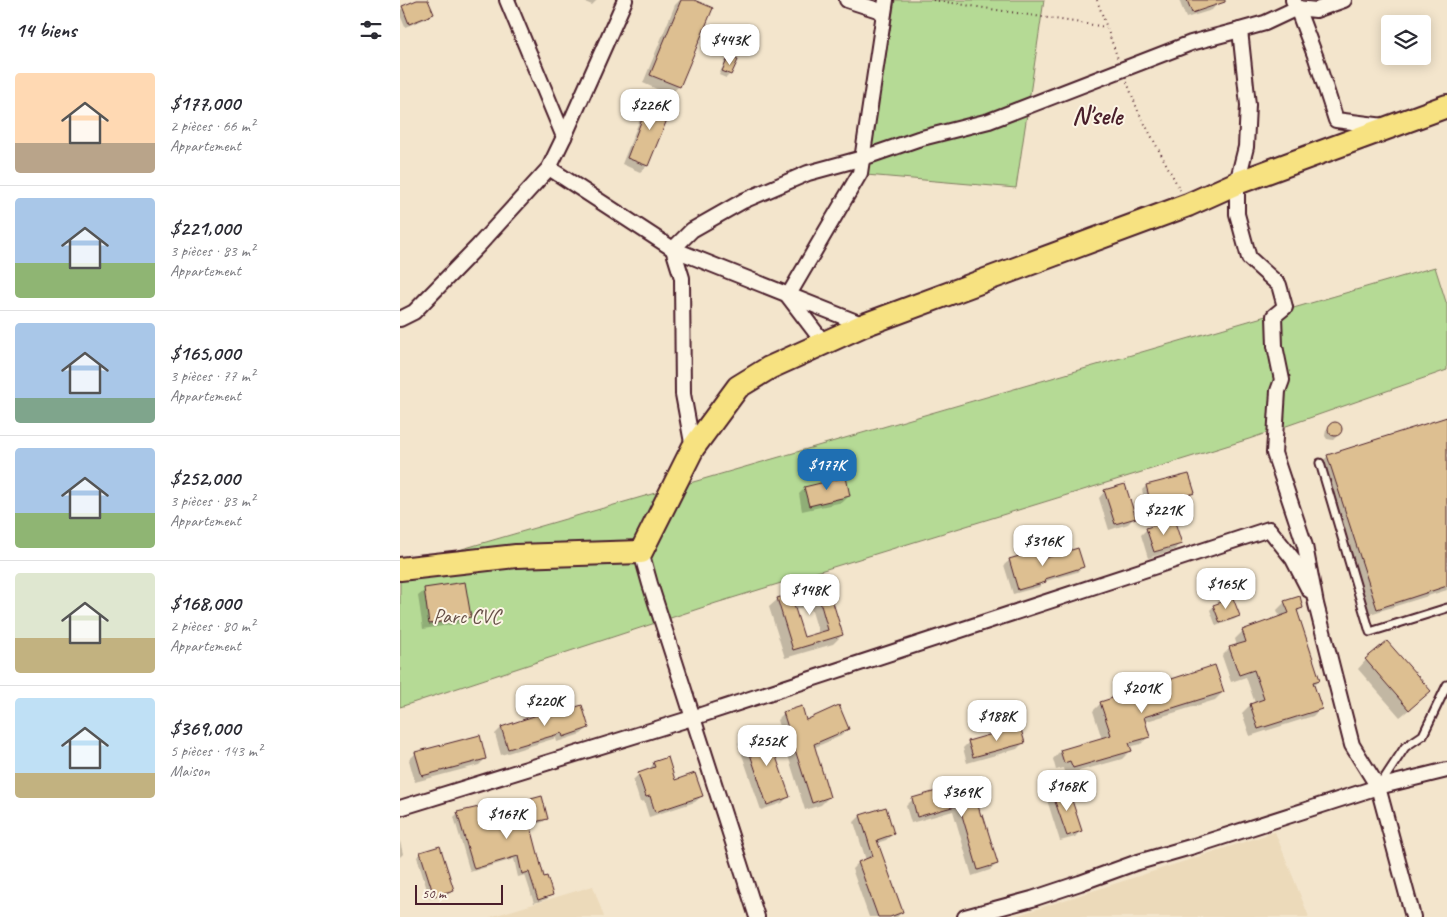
<!DOCTYPE html>
<html lang="fr">
<meta charset="utf-8">
<style>
body{margin:0;font-family:Caveat,sans-serif;background:#f2f2f3;color:#2b2b33;height:100vh;display:flex;flex-direction:column;font-size:19px;white-space:nowrap}
*{box-sizing:border-box;margin:0}
p{font-size:16px;color:#7c7c81}
.icon{flex:none;width:28px;height:28px;fill:none;stroke:currentColor;stroke-width:2;stroke-linecap:round;stroke-linejoin:round}
.map{position:relative;flex:1;overflow:hidden}
.details{display:flex;flex-direction:column;background:#fff;width:400px}
.details>*{flex:none}
.tools{position:absolute;left:981px;top:15px;display:grid;gap:10px}
.tools a{display:grid;place-items:center;width:50px;height:50px;border-radius:5px;background:#fff;box-shadow:0 2px 12px #0003;font-size:25px}
.scale{position:absolute;left:15px;bottom:12px;width:88px;box-sizing:border-box;padding-left:5px;border:2px solid #4a1f2b;border-top:0;font-size:14px;line-height:18px;white-space:nowrap;color:#4a1f2b;-webkit-text-stroke:4px #fcf5e5;paint-order:stroke}
.price{position:absolute;translate:-50% -42px;padding:0 11px;border-radius:10px;background:#fff;color:#222;font-size:16px;line-height:32px;filter:drop-shadow(0 1px 2px #0008)}
.price::after{content:'';position:absolute;left:50%;top:30px;width:15px;height:11px;margin-left:-8px;background:inherit;clip-path:polygon(0 0,100% 0,50% 100%)}
.price.selected{background:#1f6fb2;color:#fff}
ul{padding:0;list-style:none}
li{display:flex;align-items:center;gap:15px;height:125px;padding:0 15px}
li+li{border-top:1px solid #e1e1e2}
li span{display:grid;place-items:center;flex:none;width:140px;height:100px;border-radius:5px;color:#555}
li>.icon{margin-inline-start:auto}
span .icon{width:60px;height:60px;fill:#fffc;stroke-width:1}
li b{font-size:21px}
h2{display:flex;justify-content:space-between;align-items:center;height:60px;padding:0 15px;font-size:21px}
main{display:flex;flex:1;min-height:0}
.map>svg:first-child{display:block}
.built{fill:#ecdaba}
.green{fill:#b5da95;stroke:#807c60}
.shadow{fill:#0003;fill-rule:evenodd}
.building{fill:#ddbf91;stroke:#4a1f2b;fill-rule:evenodd}
.lines{fill:none;stroke-linecap:round;stroke-linejoin:round}
.lane-casing{stroke:#4a1f2b;stroke-width:11}
.street-casing{stroke:#4a1f2b;stroke-width:18}
.primary-casing{stroke:#4a1f2b;stroke-width:26}
.path{stroke:#4a1f2b;stroke-width:2;stroke-dasharray:1 4;stroke-linecap:butt}
.lane{stroke:#fcf5e5;stroke-width:7}
.street{stroke:#fcf5e5;stroke-width:14}
.primary{stroke:#f7e281;stroke-width:22}
.labels{text-anchor:middle;dominant-baseline:central;stroke-width:4;stroke-linejoin:round;paint-order:stroke}
.park-label{font-size:21px;fill:#654e46;stroke:#fcf5e5}
.district-label{font-size:26px;font-weight:bold;fill:#4a1f2b;stroke:#fcf5e5}
</style>
<main>
<section class="details">
<h2>14 biens<svg class="icon" aria-label="filters" viewBox="0 0 24 24"><path d="M4 7h16M4 17h16"/><circle cx="9" cy="7" r="2"/><circle cx="15" cy="17" r="2"/></svg></h2>
<ul>
<li><span style="background:linear-gradient(#ffd9b3 70%,#b9a48a 0)"><svg class="icon" aria-label="home" viewBox="0 0 24 24"><path d="M3 11l9-7 9 7M6 9v11h12V9"/></svg></span><div><b>$177,000</b><p>2 pièces · 66 m²</p><p>Appartement</p></div></li>
<li><span style="background:linear-gradient(#a9c7e8 65%,#8fb573 0)"><svg class="icon" aria-label="home" viewBox="0 0 24 24"><path d="M3 11l9-7 9 7M6 9v11h12V9"/></svg></span><div><b>$221,000</b><p>3 pièces · 83 m²</p><p>Appartement</p></div></li>
<li><span style="background:linear-gradient(#a9c7e8 75%,#7fa58c 0)"><svg class="icon" aria-label="home" viewBox="0 0 24 24"><path d="M3 11l9-7 9 7M6 9v11h12V9"/></svg></span><div><b>$165,000</b><p>3 pièces · 77 m²</p><p>Appartement</p></div></li>
<li><span style="background:linear-gradient(#a9c7e8 65%,#8fb573 0)"><svg class="icon" aria-label="home" viewBox="0 0 24 24"><path d="M3 11l9-7 9 7M6 9v11h12V9"/></svg></span><div><b>$252,000</b><p>3 pièces · 83 m²</p><p>Appartement</p></div></li>
<li><span style="background:linear-gradient(#dfe7d0 65%,#c2b280 0)"><svg class="icon" aria-label="home" viewBox="0 0 24 24"><path d="M3 11l9-7 9 7M6 9v11h12V9"/></svg></span><div><b>$168,000</b><p>2 pièces · 80 m²</p><p>Appartement</p></div></li>
<li><span style="background:linear-gradient(#bfe0f5 75%,#c2b280 0)"><svg class="icon" aria-label="home" viewBox="0 0 24 24"><path d="M3 11l9-7 9 7M6 9v11h12V9"/></svg></span><div><b>$369,000</b><p>5 pièces · 143 m²</p><p>Maison</p></div></li>
</ul>
</section>
<div class="map">
<svg width="1047" height="917" viewBox="0 0 1047 917">
<rect width="100%" height="100%" fill="#f3e5cc"/>
<filter id="ink" filterUnits="userSpaceOnUse"><feTurbulence type="fractalNoise" baseFrequency=".02" numOctaves="2"/><feDisplacementMap in="SourceGraphic" scale="10" xChannelSelector="R" yChannelSelector="G"/><feConvolveMatrix kernelMatrix="1 2 1 2 8 2 1 2 1" color-interpolation-filters="sRGB"/></filter>
<g filter="url(#ink)">
<g class="built">
<path d="M875 832 909 917H612Z"/>
<path d="M193 886 204 917H90Z"/>
</g>
<g class="green">
<path d="M495 0H644L616 188 466 175Z"/>
<path d="M1035 267 1047 305V370L849 439 316 603 0 707V567Z"/>
</g>
<g class="shadow">
<path d="M21 0H27L32 14 28 18 5 27 0 15V10Z"/>
<path d="M180 0H197L192 5Z"/>
<path d="M280 0H291L279 86 270 95 243 83 275 5Z"/>
<path d="M779 0H817L818 3 812 10 786 18Z"/>
<path d="M329 58 330 74 326 78 319 75 325 62Z"/>
<path d="M252 98 271 105 247 166 240 172 222 164 246 104Z"/>
<path d="M1047 419V590L970 614 921 463 928 456Z"/>
<path d="M936 423 939 424 941 428 937 436 933 440 927 439 925 436 926 430Z"/>
<path d="M789 475 794 492 790 496 747 508 742 490 746 486Z"/>
<path d="M405 488 449 496 443 502 402 511 399 494Z"/>
<path d="M705 491 734 518 728 524 709 530 699 498Z"/>
<path d="M747 529 780 543 774 550 748 558 741 535Z"/>
<path d="M610 560 638 561 683 566 677 572 643 582 639 587 613 594 604 565Z"/>
<path d="M426 584 442 635 433 644 385 658 369 607 378 599ZM410 605 419 634 403 639 394 610Z"/>
<path d="M25 590 69 617 63 623 23 629 18 596Z"/>
<path d="M885 602 902 607 897 613 919 680 913 686 921 708 913 716 850 736 842 713 850 705 855 703 846 677 831 682 822 656 830 648 837 646 835 639 843 631 880 618 877 610Z"/>
<path d="M814 606 839 616 835 619 816 626 810 610Z"/>
<path d="M966 660 1021 700 1000 717 958 669Z"/>
<path d="M823 692 815 700 744 722 749 736 741 744 729 747 730 751 722 759 665 775 663 768 656 770 653 759 660 751 702 739 693 711 701 703Z"/>
<path d="M384 713 405 721 448 729 441 736 413 748 429 797 421 805 405 810 377 720Z"/>
<path d="M140 716 141 719 188 728 181 734 157 742 156 738 101 755 95 734 101 728Z"/>
<path d="M344 737 388 797 382 803 361 810 338 743Z"/>
<path d="M569 742 623 743 617 749 567 763 563 748Z"/>
<path d="M16 753 85 759 79 765 15 782 9 760Z"/>
<path d="M254 763 274 781 302 796 295 802 249 817 244 801 240 802 233 780 239 774 248 771Z"/>
<path d="M570 783 597 864 590 870 572 876 553 811 511 823 506 806 513 799Z"/>
<path d="M653 794 681 830 675 837 660 841 647 800Z"/>
<path d="M117 804 147 818 143 822 129 826 143 879 151 895 147 899 134 903 125 875 118 877 114 859 70 872 54 817 58 813 97 829 117 823 113 808Z"/>
<path d="M485 809 493 834 486 840 477 843 502 912 497 917H469L452 869 458 863 466 860 454 822 460 816Z"/>
<path d="M0 841 3 854 0 857Z"/>
<path d="M21 853 52 890 48 894 30 899 17 857Z"/>
</g>
<g class="building">
<path d="M17 0H28L34 14 9 24 2 6Z"/>
<path d="M281 0H294L313 8 280 87 250 75Z"/>
<path d="M787 0H825V2L792 13Z"/>
<path d="M329 56 338 60 331 75 322 71Z"/>
<path d="M251 96 273 105 248 166 227 158Z"/>
<path d="M1047 417V586L977 609 927 455Z"/>
<circle cx="935" cy="429" r="7"/>
<path d="M789 474 795 493 751 505 746 485Z"/>
<path d="M446 477 450 496 409 506 404 487Z"/>
<path d="M725 484 736 518 715 524 704 490Z"/>
<path d="M774 519 782 544 754 552 746 528Z"/>
<path d="M678 548 684 567 645 579 646 582 618 590 609 559 636 551 639 560Z"/>
<path d="M65 582 71 617 29 624 24 588Z"/>
<path d="M427 583 443 635 393 650 377 598ZM419 598 428 630 404 637 394 605Z"/>
<path d="M900 596 903 608 897 610 920 680 913 682 922 709 858 729 850 704 864 699 854 670 839 675 829 647 846 642 842 630 889 613 884 601Z"/>
<path d="M833 598 840 616 820 623 813 605Z"/>
<path d="M987 641 1031 691 1009 710 965 659Z"/>
<path d="M815 665 824 692 744 717 750 737 729 743 732 751 673 768 670 761 664 763 660 750 711 735 700 702Z"/>
<path d="M182 705 189 728 163 737 162 733 108 749 101 727 140 714 142 718Z"/>
<path d="M439 705 449 729 414 744 430 797 412 803 383 712 402 706 406 720Z"/>
<path d="M620 726 625 743 573 757 568 741Z"/>
<path d="M366 728 390 797 367 805 344 736Z"/>
<path d="M80 735 86 759 22 776 15 752Z"/>
<path d="M268 757 275 780 295 773 303 796 255 812 250 796 246 797 238 773 255 767 253 762Z"/>
<path d="M571 781 581 816 583 815 598 864 578 870 559 805 517 817 512 798Z"/>
<path d="M668 788 682 831 667 836 652 793Z"/>
<path d="M142 796 148 819 130 823 144 877 147 876 153 895 138 900 129 872 122 874 118 856 74 869 57 812 92 804 98 827 121 821 116 803Z"/>
<path d="M486 807 494 834 477 840 503 912 490 917H478L458 862 473 856 460 815Z"/>
<path d="M40 846 54 890 34 896 20 852Z"/>
</g>
<g class="lines">
<defs>
<g id="lane">
<path d="M920 463 970 632 1047 608"/>
<path d="M980 785 1005 747 1023 735 1047 685"/>
</g>
<g id="street">
<path d="M107 0 164 137"/>
<path d="M447 0 484 12"/>
<path d="M893 0 897 8 865 23 840 30 848 105 846 147 837 183V214L849 258 879 285 885 307 874 316 875 346 882 380 878 391 874 453 905 546 916 604 952 745 978 787 1013 917"/>
<path d="M944 0 916 10 897 8 916 58 936 120 984 126"/>
<path d="M149 168 273 249 464 325"/>
<path d="M273 249 292 230 343 201 408 173 463 158 518 139 589 121 791 43 840 30"/>
<path d="M273 249 282 278 283 394 293 448"/>
<path d="M0 319 14 312 79 245 149 168 164 137 225 0"/>
<path d="M423 342 388 296 460 173 486 0"/>
<path d="M241 552 250 584 357 917"/>
<path d="M0 808 292 718 869 529 893 559 909 590"/>
<path d="M565 917 632 899 680 883 735 863 794 846 978 787 1047 770"/>
</g>
<path id="primary" d="M0 569 116 556 241 552 293 448 338 387 369 368 464 325 788 205 837 183 1047 106"/>
</defs>
<use href="#lane" class="lane-casing"/>
<use href="#street" class="street-casing"/>
<use href="#primary" class="primary-casing"/>
<g class="path">
<path d="M533 0 706 27"/>
<path d="M697 0 718 59"/>
<path d="M727 82 738 111 780 190"/>
</g>
<use href="#lane" class="lane"/>
<use href="#street" class="street"/>
<use href="#primary" class="primary"/>
</g>
</g>
<g class="labels">
<g class="park-label">
<text x="67" y="616">Parc CVC</text>
</g>
<g class="district-label">
<text x="697" y="115">N'sele</text>
</g>
</g>
</svg>
<div class="tools">
<a><svg class="icon" aria-label="layers" viewBox="0 0 24 24"><path d="M12 4l9 5-9 5-9-5zM3 14l9 5 9-5"/></svg></a>
</div>
<div class="scale">50 m</div>
<b class="price" style="left:330px;top:66px">$443K</b>
<b class="price" style="left:250px;top:131px">$226K</b>
<b class="price selected" style="left:427px;top:491px">$177K</b>
<b class="price" style="left:764px;top:536px">$221K</b>
<b class="price" style="left:643px;top:567px">$316K</b>
<b class="price" style="left:826px;top:610px">$165K</b>
<b class="price" style="left:410px;top:616px">$148K</b>
<b class="price" style="left:742px;top:714px">$201K</b>
<b class="price" style="left:145px;top:727px">$220K</b>
<b class="price" style="left:597px;top:742px">$188K</b>
<b class="price" style="left:367px;top:767px">$252K</b>
<b class="price" style="left:667px;top:812px">$168K</b>
<b class="price" style="left:562px;top:818px">$369K</b>
<b class="price" style="left:107px;top:840px">$167K</b>
</div>
</main>
